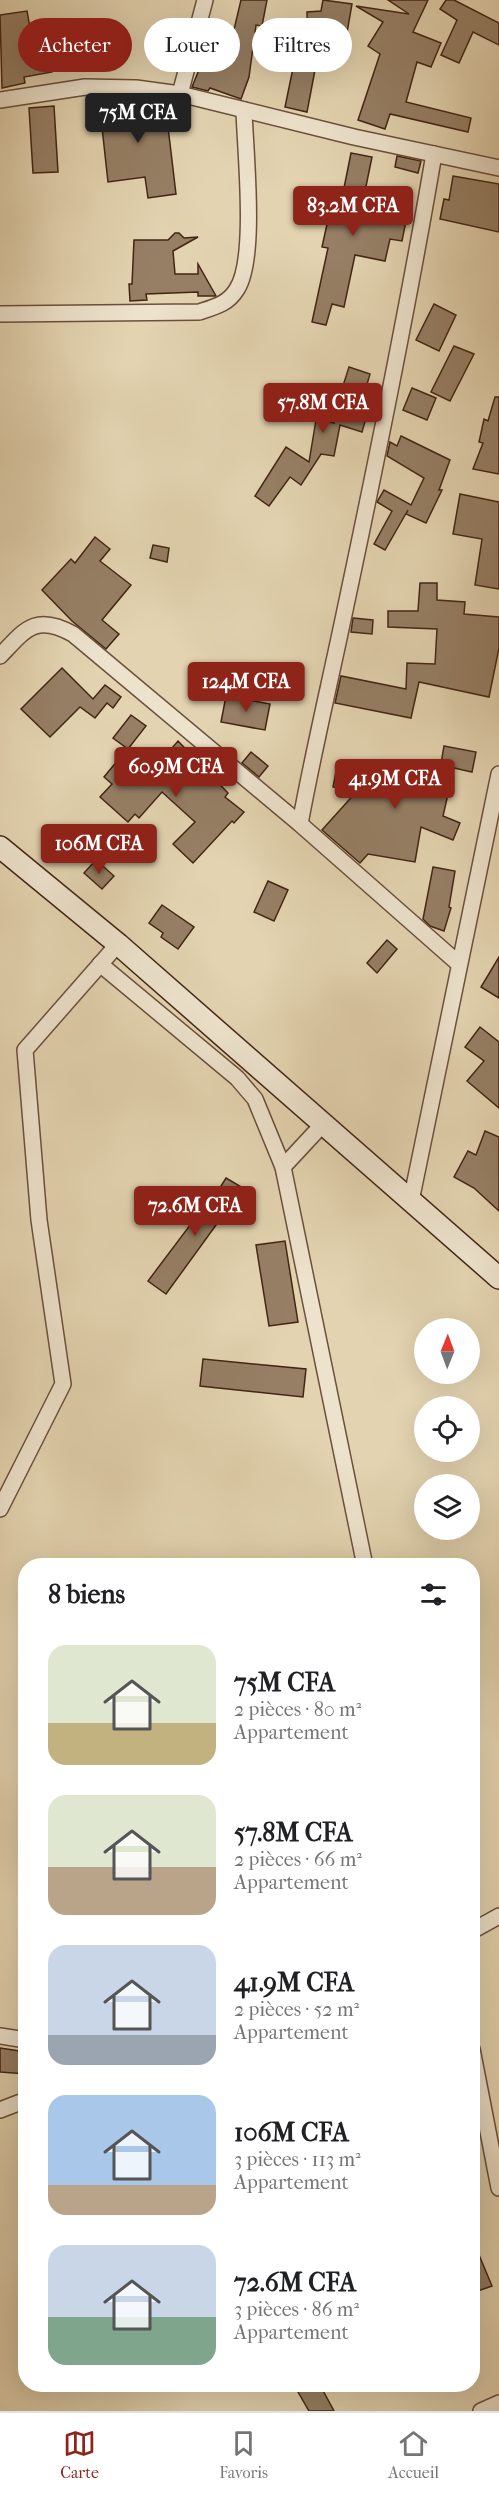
<!DOCTYPE html>
<html lang="fr">
<meta charset="utf-8">
<style>
body{margin:0;font-family:"IM FELL French Canon",serif;background:#f2f2f2;color:#202124;height:100vh;display:flex;flex-direction:column;font-size:22px;white-space:nowrap}
*{box-sizing:border-box;margin:0}
p{font-size:20px;color:#757577}
.icon{flex:none;width:33px;height:33px;fill:none;stroke:currentColor;stroke-width:2;stroke-linecap:round;stroke-linejoin:round}
.map{position:relative;flex:1;overflow:hidden}
.panel{position:absolute;left:18px;top:1558px;width:462px;height:834px;display:flex;flex-direction:column;background:#fff;border-radius:24px;box-shadow:0 6px 24px #0002}
.panel>*{flex:none}
.hud{position:absolute;left:18px;top:18px;width:464px;height:54px;display:flex;gap:12px}
.needle{width:39px;rotate:1deg}
.buttons{position:absolute;left:414px;top:1318px;display:grid;gap:12px}
.buttons a{display:grid;place-items:center;width:66px;height:66px;border-radius:50%;background:#fff;box-shadow:0 6px 24px #0002;font-size:30px}
.price{position:absolute;translate:-50% -51px;padding:0 14px;border-radius:6px;background:#8f2418;color:#fff;font-size:20px;line-height:39px;filter:drop-shadow(0 2px 3px #0008)}
.price::after{content:'';position:absolute;left:50%;top:36px;width:18px;height:14px;margin-left:-9px;background:inherit;clip-path:polygon(0 0,100% 0,50% 100%)}
.price.current{background:#222;color:#fff}
ul{padding:0;list-style:none}
li{display:flex;align-items:center;gap:18px;height:150px;padding:0 30px}
li span{display:grid;place-items:center;flex:none;width:168px;height:120px;border-radius:18px;color:#555}
li>.icon{margin-inline-start:auto}
span .icon{width:72px;height:72px;fill:#fffc;stroke-width:1}
li b{font-size:26px}
h2{display:flex;justify-content:space-between;align-items:center;height:72px;padding:0 30px;font-size:26px}
.pill{padding:0 21px;border-radius:27px;background:#fff;box-shadow:0 6px 24px #0002;font-size:21px;line-height:54px}
.pill.current{background:#8f2418;color:#fff}
.tabs{display:flex;justify-content:space-around;align-items:center;height:84px;border-top:2px solid #e0e0e0;background:#fff;font-size:16px;color:#757577}
.tabs a{display:grid;justify-items:center;gap:3px}
.tabs .current{color:#8f2418}
.map>svg:first-child{display:block}
.building{fill:#967f65;stroke:#432514;stroke-width:1.5}
.lines{fill:none;stroke-linecap:round;stroke-linejoin:round}
.street-casing{stroke:#6b503b;stroke-width:18}
.secondary-casing{stroke:#432514;stroke-width:24}
.street{stroke:#ede2cc;stroke-width:15}
.secondary{stroke:#ede2cc;stroke-width:21}
</style>
<div class="map">
<svg width="499" height="2411" viewBox="0 0 499 2411">
<rect width="100%" height="100%" fill="#e3d3b0"/>
<filter id="stains"><feTurbulence type="fractalNoise" baseFrequency=".00333" numOctaves="4"/><feColorMatrix values="0 0 0 0 .2 0 0 0 0 .09 0 0 0 0 .02 0 0 0 .5 -.17"/></filter>
<radialGradient id="worn" r=".72"><stop offset=".6" stop-color="#630" stop-opacity="0"/><stop offset="1" stop-color="#630" stop-opacity=".3"/></radialGradient>
<g class="building">
<path d="M241 0H267L262 26 256 25 249 77 241 99 210 88 208 91 192 87 203 60 207 35 232 38Z"/>
<path d="M323 0 352 4 347 33 330 30 326 50 316 48 319 49 307 112 285 107 298 44 308 47 307 12 321 11Z"/>
<path d="M388 0H428L413 32 441 43 431 67 417 62 406 102 471 118 468 132 390 114 385 129 358 120 380 54 368 46 383 22 356 6 409 14Z"/>
<path d="M446 0H454L499 23V45L473 32 459 63 441 55 457 20 440 9Z"/>
<path d="M27 11 35 56 49 54 52 72 24 77 25 83 2 88 0 15Z"/>
<path d="M120 98V104L155 100 165 102 176 194 148 198 145 177 108 182 99 100Z"/>
<path d="M54 106 58 172 33 173 29 108Z"/>
<path d="M351 153 372 157 364 196 384 199 382 216 406 221 402 241 390 239 385 261 355 255 344 307 332 304 326 325 312 322 328 248 322 247 331 206 340 208Z"/>
<path d="M397 156 421 161 418 173 395 167Z"/>
<path d="M453 176 499 184V232L440 219 444 199 449 200Z"/>
<path d="M175 233H179L184 238 198 237 173 251 175 274H198V264L216 296H198V292L146 294 147 300 130 301 129 284H132L134 240H168Z"/>
<path d="M434 304 456 315 439 351 416 340Z"/>
<path d="M454 346 474 354 450 401 431 392Z"/>
<path d="M349 367 370 374 365 391 373 393 362 432 340 425 334 456 321 454 301 485 290 477 269 506 255 496 286 447 309 462 316 420 334 423 323 405 334 387 343 386Z"/>
<path d="M412 388 436 398 427 420 403 410Z"/>
<path d="M272 395 290 401 286 416 267 411Z"/>
<path d="M495 397H499V474L473 469 483 443 479 442 484 419 488 421Z"/>
<path d="M401 436 450 460 439 490H442L426 523 406 514 408 510 385 550 374 544 392 511 377 502 384 490 411 505 424 478 387 456 390 442 397 446Z"/>
<path d="M460 494 499 502V589L475 585 482 539 453 534Z"/>
<path d="M95 537 110 549 100 561 131 585 102 620 119 634 106 649 72 621 42 590 71 559 75 563Z"/>
<path d="M153 545 169 548 167 562 150 558Z"/>
<path d="M420 583H437V600L465 602 464 614 499 617V648L489 697 419 682 411 718 335 703 341 676 406 689 407 663 435 664 437 629 388 627V611H418Z"/>
<path d="M353 618 373 620 372 634 351 632Z"/>
<path d="M62 668 93 699 105 685 121 697 113 708 107 703 95 718 80 707 50 737 21 709Z"/>
<path d="M226 696 270 704 265 730 221 722Z"/>
<path d="M131 715 146 726 128 749 113 738Z"/>
<path d="M178 741 228 793 225 797 244 812 234 823 232 821 193 863 173 844 195 822 162 792 139 818 135 814 128 822 100 797 112 784 104 777 118 760 144 781Z"/>
<path d="M444 746 476 752 472 772 454 768 443 816 460 823 453 840 421 827 415 862 368 854 360 863 322 830 357 791 333 787 337 767 368 773 366 781 397 784 400 772 438 781Z"/>
<path d="M251 752 268 766 259 777 242 763Z"/>
<path d="M96 860 114 876 102 889 84 873Z"/>
<path d="M433 867 455 871 449 907 451 908 444 931 430 926 423 919Z"/>
<path d="M268 881 288 890 274 921 254 912Z"/>
<path d="M162 905 194 927 178 949 161 937 163 933 149 923Z"/>
<path d="M387 940 397 949 377 973 367 963Z"/>
<path d="M499 957V998L481 987Z"/>
<path d="M480 1027 499 1042V1108L467 1081 484 1061 465 1047Z"/>
<path d="M485 1131 499 1137V1211L474 1188 454 1177 468 1151 476 1155Z"/>
<path d="M226 1178 243 1188 226 1216 224 1214 166 1294 148 1281 197 1216 201 1218Z"/>
<path d="M285 1241 298 1322 269 1326 256 1245Z"/>
<path d="M203 1359 306 1369 303 1397 200 1386Z"/>
<path d="M0 2048 26 2052V2074L0 2072Z"/>
<path d="M472 2238 492 2286 472 2293Z"/>
<path d="M294 2385H320L334 2411H309Z"/>
</g>
<g class="lines">
<defs>
<g id="street">
<path d="M180 94 205 0"/>
<path d="M0 100 85 87 136 88 180 94 354 137 499 168"/>
<path d="M0 314 199 312C215 307 228 304 237 289 257 258 245 150 244 110"/>
<path d="M0 656C25 630 35 613 73 634L300 824 459 964"/>
<path d="M300 824C313 753 330 682 345 610 377 459 408 307 434 154"/>
<path d="M100 964 237 1078 255 1099 283 1167 365 1566"/>
<path d="M283 1167 323 1124"/>
<path d="M411 1201 499 774"/>
<path d="M0 1509 63 1384 39 1220 25 1050 118 944"/>
<path d="M472 1931 499 1916"/>
<path d="M0 2036 26 2040"/>
<path d="M472 2049 499 2188"/>
<path d="M0 2110 26 2100"/>
<path d="M481 2411 499 2403"/>
</g>
<path id="secondary" d="M0 847 118 944 499 1278"/>
</defs>
<use href="#street" class="street-casing"/>
<use href="#secondary" class="secondary-casing"/>
<use href="#street" class="street"/>
<use href="#secondary" class="secondary"/>
</g>
<rect width="100%" height="100%" filter="url(#stains)"/>
<rect width="100%" height="100%" fill="url(#worn)"/>
</svg>
<div class="buttons">
<a><svg class="needle" viewBox="-14 -14 28 28"><path d="M0-13l5 13h-10z" fill="#e53935"/><path d="M0 13l5-13h-10z" fill="#757577"/></svg></a>
<a><svg class="icon" aria-label="locate" viewBox="0 0 24 24"><circle cx="12" cy="12" r="6"/><path d="M12 2v4M12 18v4M2 12h4M18 12h4"/></svg></a>
<a><svg class="icon" aria-label="layers" viewBox="0 0 24 24"><path d="M12 4l9 5-9 5-9-5zM3 14l9 5 9-5"/></svg></a>
</div>
<b class="price current" style="left:138px;top:144px">75M CFA</b>
<b class="price" style="left:353px;top:237px">83.2M CFA</b>
<b class="price" style="left:323px;top:434px">57.8M CFA</b>
<b class="price" style="left:246px;top:713px">124M CFA</b>
<b class="price" style="left:176px;top:798px">60.9M CFA</b>
<b class="price" style="left:395px;top:810px">41.9M CFA</b>
<b class="price" style="left:99px;top:875px">106M CFA</b>
<b class="price" style="left:195px;top:1237px">72.6M CFA</b>
<div class="hud">
<a class="pill current">Acheter</a>
<a class="pill">Louer</a>
<a class="pill">Filtres</a>
</div>
<section class="panel">
<h2>8 biens<svg class="icon" aria-label="filters" viewBox="0 0 24 24"><path d="M4 7h16M4 17h16"/><circle cx="9" cy="7" r="2"/><circle cx="15" cy="17" r="2"/></svg></h2>
<ul>
<li><span style="background:linear-gradient(#dfe7d0 65%,#c2b280 0)"><svg class="icon" aria-label="home" viewBox="0 0 24 24"><path d="M3 11l9-7 9 7M6 9v11h12V9"/></svg></span><div><b>75M CFA</b><p>2 pièces · 80 m²</p><p>Appartement</p></div></li>
<li><span style="background:linear-gradient(#dfe7d0 60%,#b9a48a 0)"><svg class="icon" aria-label="home" viewBox="0 0 24 24"><path d="M3 11l9-7 9 7M6 9v11h12V9"/></svg></span><div><b>57.8M CFA</b><p>2 pièces · 66 m²</p><p>Appartement</p></div></li>
<li><span style="background:linear-gradient(#c9d6e8 75%,#9aa5b1 0)"><svg class="icon" aria-label="home" viewBox="0 0 24 24"><path d="M3 11l9-7 9 7M6 9v11h12V9"/></svg></span><div><b>41.9M CFA</b><p>2 pièces · 52 m²</p><p>Appartement</p></div></li>
<li><span style="background:linear-gradient(#a9c7e8 75%,#b9a48a 0)"><svg class="icon" aria-label="home" viewBox="0 0 24 24"><path d="M3 11l9-7 9 7M6 9v11h12V9"/></svg></span><div><b>106M CFA</b><p>3 pièces · 113 m²</p><p>Appartement</p></div></li>
<li><span style="background:linear-gradient(#c9d6e8 60%,#7fa58c 0)"><svg class="icon" aria-label="home" viewBox="0 0 24 24"><path d="M3 11l9-7 9 7M6 9v11h12V9"/></svg></span><div><b>72.6M CFA</b><p>3 pièces · 86 m²</p><p>Appartement</p></div></li>
</ul>
</section>
</div>
<nav class="tabs">
<a class="current"><svg class="icon" aria-label="map" viewBox="0 0 24 24"><path d="M3 6l6-2 6 2 6-2v14l-6 2-6-2-6 2zM9 4v14M15 6v14"/></svg>Carte</a>
<a><svg class="icon" aria-label="saved" viewBox="0 0 24 24"><path d="M7 4h10v16l-5-4-5 4z"/></svg>Favoris</a>
<a><svg class="icon" aria-label="home" viewBox="0 0 24 24"><path d="M3 11l9-7 9 7M6 9v11h12V9"/></svg>Accueil</a>
</nav>
